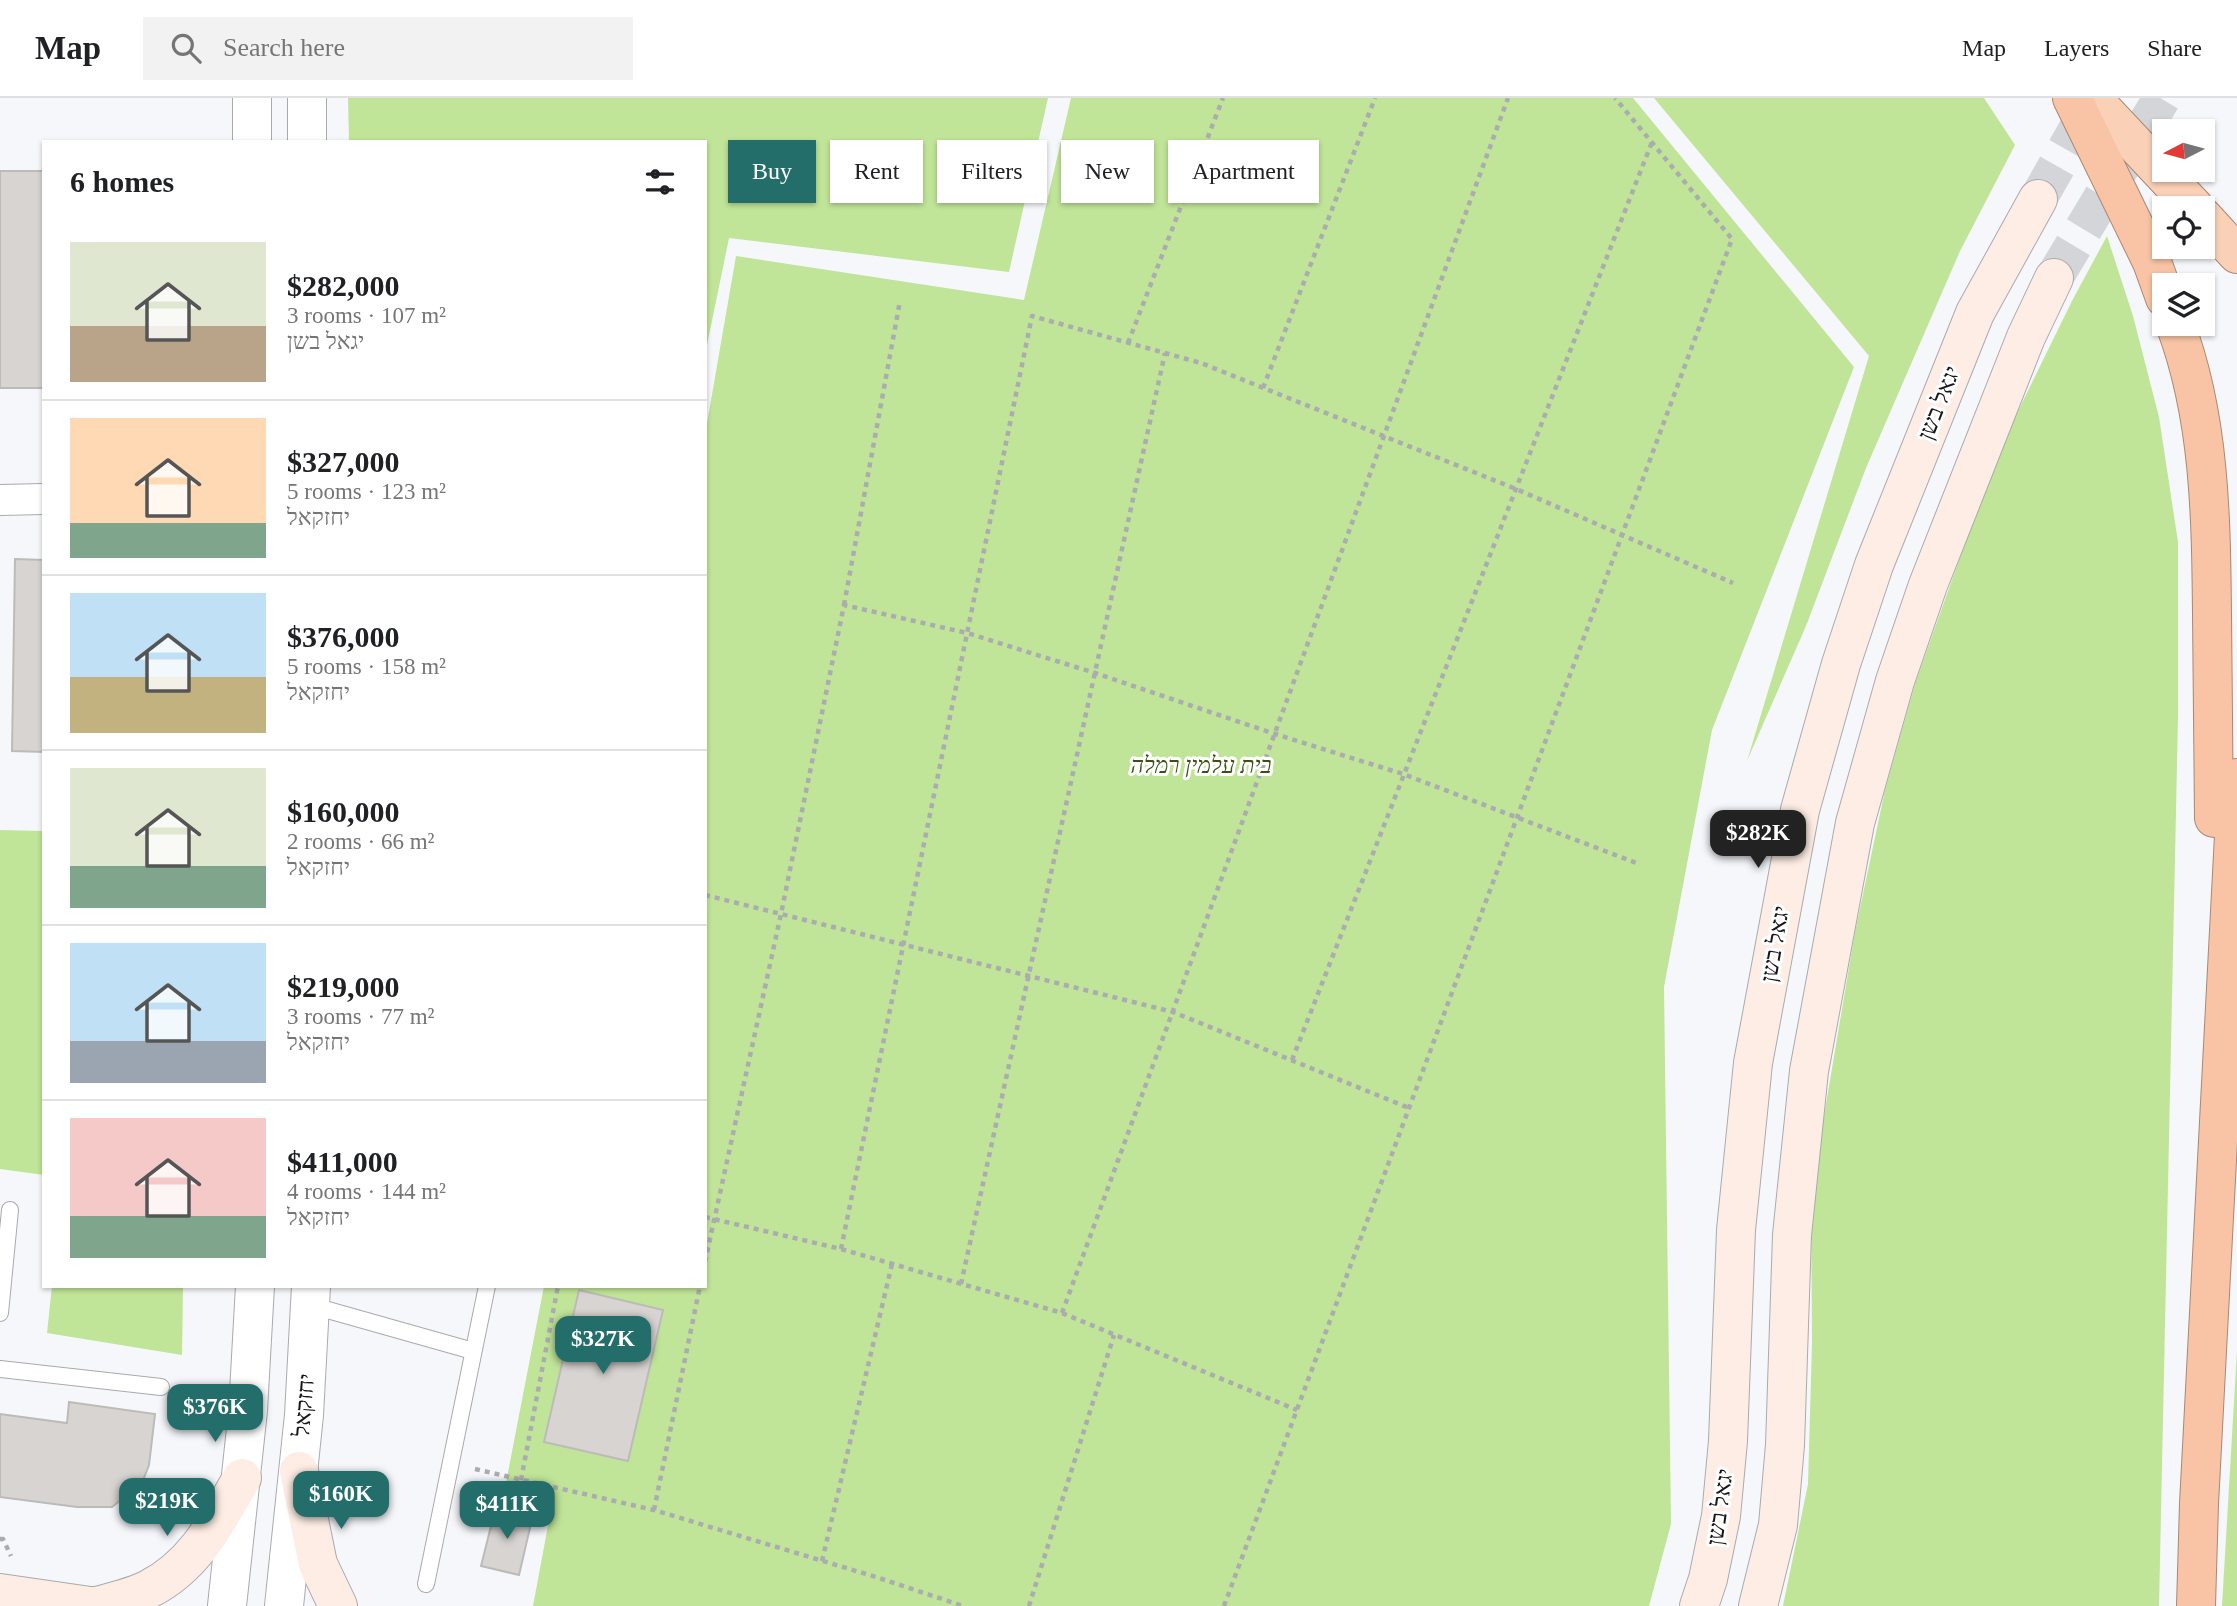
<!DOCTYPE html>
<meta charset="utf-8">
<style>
body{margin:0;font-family:"Times New Roman","Noto Sans Hebrew",serif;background:#f2f2f2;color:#202124;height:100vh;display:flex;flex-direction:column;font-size:26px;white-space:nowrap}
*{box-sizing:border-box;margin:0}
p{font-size:23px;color:#757577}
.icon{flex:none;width:38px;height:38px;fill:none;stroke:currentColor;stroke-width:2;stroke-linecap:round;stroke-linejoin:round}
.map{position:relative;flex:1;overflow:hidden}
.drawer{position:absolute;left:42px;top:42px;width:665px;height:1148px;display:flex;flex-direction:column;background:#fff;border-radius:0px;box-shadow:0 2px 5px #0004}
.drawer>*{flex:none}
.banner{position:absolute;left:728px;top:42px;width:665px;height:63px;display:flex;gap:14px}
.needle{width:46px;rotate:264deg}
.fabs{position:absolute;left:2152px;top:21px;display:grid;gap:14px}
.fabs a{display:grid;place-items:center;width:63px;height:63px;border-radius:0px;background:#fff;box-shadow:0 2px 5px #0004;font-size:35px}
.price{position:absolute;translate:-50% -60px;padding:0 16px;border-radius:14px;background:#236e6a;color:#fff;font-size:23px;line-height:46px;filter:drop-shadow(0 2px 4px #0008)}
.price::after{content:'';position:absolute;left:50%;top:42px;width:21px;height:16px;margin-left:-10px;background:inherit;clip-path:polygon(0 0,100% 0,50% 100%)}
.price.selected{background:#222;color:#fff}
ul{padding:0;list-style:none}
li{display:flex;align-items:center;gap:21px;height:175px;padding:0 28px}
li+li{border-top:2px solid #e0e0e0}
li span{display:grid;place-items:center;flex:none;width:196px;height:140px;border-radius:0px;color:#555}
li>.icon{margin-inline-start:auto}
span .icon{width:84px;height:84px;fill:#fffc;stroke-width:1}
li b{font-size:30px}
h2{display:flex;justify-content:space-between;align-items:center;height:84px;padding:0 28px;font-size:30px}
.tag{padding:0 24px;border-radius:0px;background:#fff;box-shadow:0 2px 5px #0004;font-size:24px;line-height:63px}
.tag.selected{background:#236e6a;color:#fff}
header{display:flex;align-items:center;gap:42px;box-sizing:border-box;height:98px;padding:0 35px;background:#fff;border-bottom:2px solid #e0e0e0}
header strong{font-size:33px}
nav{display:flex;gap:38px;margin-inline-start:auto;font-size:24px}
.search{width:490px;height:63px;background:#f2f2f2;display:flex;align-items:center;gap:18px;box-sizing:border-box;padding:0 24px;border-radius:0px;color:#757577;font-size:26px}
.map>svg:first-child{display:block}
.green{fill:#c0e498}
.building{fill:#d7d4d1;stroke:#bdbbb8;stroke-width:2}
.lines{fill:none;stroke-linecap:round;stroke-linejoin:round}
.secondary-tunnel{stroke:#d4d5d9;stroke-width:38;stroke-dasharray:38 19;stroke-linecap:butt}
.service-casing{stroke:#a9aaad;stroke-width:18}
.minor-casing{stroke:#a9aaad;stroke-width:32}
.tertiary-casing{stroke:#a9aaad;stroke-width:40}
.secondary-casing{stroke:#a9aaad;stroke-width:40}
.trunk-casing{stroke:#a98774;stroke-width:40}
.motorway-casing{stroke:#a98774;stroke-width:40}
.path{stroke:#abacaf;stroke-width:4.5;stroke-dasharray:5 5;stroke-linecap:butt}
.service{stroke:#fff;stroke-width:16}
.minor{stroke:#fff;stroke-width:30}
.tertiary{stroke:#fff;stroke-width:38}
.secondary{stroke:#fdede4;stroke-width:38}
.trunk{stroke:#fad0b7;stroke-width:38}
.motorway{stroke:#f8c4a5;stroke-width:38}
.labels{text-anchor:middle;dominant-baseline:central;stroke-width:6;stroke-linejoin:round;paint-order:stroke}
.street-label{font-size:23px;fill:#161618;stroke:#fff}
.park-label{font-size:23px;font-style:italic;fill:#395213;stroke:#fff}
</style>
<header>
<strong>Map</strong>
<div class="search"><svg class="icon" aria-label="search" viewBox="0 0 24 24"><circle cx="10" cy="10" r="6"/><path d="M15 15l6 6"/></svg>Search here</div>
<nav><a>Map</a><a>Layers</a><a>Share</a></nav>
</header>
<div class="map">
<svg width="2237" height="1508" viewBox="0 0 2237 1508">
<rect width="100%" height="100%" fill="#f6f7fb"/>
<g class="green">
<path d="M348 0H1048L1009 174 729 140 705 257V44H349Z"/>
<path d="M1071 0H1633L1854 269 1712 632 1664 889 1671 1426 1649 1508H533L552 1406 504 1395 544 1188H705V337L736 158 1024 202Z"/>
<path d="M1654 0H1984L2015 47 1960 153 1866 370 1806 528 1747 663 1869 258Z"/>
<path d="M2107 138 2133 218 2159 319 2178 444V619L2159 1508H1783L1808 1386 1812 1246 1811 1095 1855 834 1885 692 1915 586 1996 358 2073 201Z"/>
<path d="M0 732 44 733V1077L0 1071Z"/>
<path d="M52 1188H183L182 1257 47 1235Z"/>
<path d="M2237 1253V1508H2222Z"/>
</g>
<g class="building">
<rect x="0" y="73" width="44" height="217"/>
<path d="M15 461 44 462V654L12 653Z"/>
<path d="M579 1192 663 1212 628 1363 544 1344Z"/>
<path d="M69 1304 155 1316 149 1367 142 1385 112 1409H77L0 1399V1316L67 1325Z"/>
<path d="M496 1408 533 1417 519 1477 481 1468Z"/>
</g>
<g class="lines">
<g class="secondary-tunnel">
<path d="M2038 101 2095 0"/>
<path d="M2054 180 2162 0"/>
</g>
<defs>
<g id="service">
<path d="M310 1207 473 1253"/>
<path d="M0 1215 10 1112"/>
<path d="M0 1271 161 1289"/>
<path d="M426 1486 487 1188"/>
</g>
<path id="minor" d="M0 402 44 401"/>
<g id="tertiary">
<path d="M252 0V44"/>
<path d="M307 0V44"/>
<path d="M227 1508 248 1312 255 1188"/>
<path d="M284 1508 304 1317 311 1188"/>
</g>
<g id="secondary">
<path d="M299 1373 318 1466 338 1508"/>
<path d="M0 1495 90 1508"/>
<path d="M97 1508C114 1503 134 1499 149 1491 196 1467 217 1423 242 1380"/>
<path d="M1699 1508 1708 1481 1721 1418 1728 1343 1736 1132 1753 965 1800 712 1841 566 1874 467 1975 215 2038 101"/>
<path d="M1758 1508 1778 1427 1785 1347 1792 1137 1809 973 1855 725 1895 583 1928 487 2026 239 2054 180"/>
</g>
<g id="trunk">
<path d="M2092 0 2195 110"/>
<path d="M2203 119 2237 156"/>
</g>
<g id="motorway">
<path d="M2072 0 2152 164 2165 200"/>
<path d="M2175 226C2210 319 2211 418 2212 516 2213 584 2213 652 2214 720"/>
<path d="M2196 1508 2199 1406 2237 680"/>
</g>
</defs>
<use href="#service" class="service-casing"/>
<use href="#minor" class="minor-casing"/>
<use href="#tertiary" class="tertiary-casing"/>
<use href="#secondary" class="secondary-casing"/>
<use href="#trunk" class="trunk-casing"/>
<use href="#motorway" class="motorway-casing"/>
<g class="path">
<path d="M1128 245 1223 0"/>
<path d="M1263 290 1375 0"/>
<path d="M844 507 900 203"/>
<path d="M705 797 1173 914 1409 1010"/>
<path d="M1292 962 1652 44"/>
<path d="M705 1119 841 1151 1062 1215 1297 1312"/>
<path d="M841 1151 1032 218 1201 265 1516 391 1733 485"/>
<path d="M705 1164 781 816 844 507 967 535 1095 575 1275 636 1403 676 1639 766"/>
<path d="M961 1186 1165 255"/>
<path d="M1062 1215 1508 0"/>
<path d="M475 1371 654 1412 876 1479 963 1508"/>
<path d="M521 1382 558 1188"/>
<path d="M654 1412 700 1188"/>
<path d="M0 1441H3L11 1458"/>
<path d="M822 1463 892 1166"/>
<path d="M1029 1508 1114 1237"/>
<path d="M1224 1508 1732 141 1615 0"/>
</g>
<use href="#service" class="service"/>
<use href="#minor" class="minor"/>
<use href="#tertiary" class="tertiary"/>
<use href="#secondary" class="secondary"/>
<use href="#trunk" class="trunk"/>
<use href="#motorway" class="motorway"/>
</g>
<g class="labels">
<g class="street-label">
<text transform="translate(1939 305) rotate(-68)">יגאל בשן</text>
<text transform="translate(1775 846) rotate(-80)">יגאל בשן</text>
<text transform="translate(304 1307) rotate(-85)">יחזקאל</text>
<text transform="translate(1720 1409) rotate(-82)">יגאל בשן</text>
</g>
<g class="park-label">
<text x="1201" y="667">בית עלמין רמלה</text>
</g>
</g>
</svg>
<div class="fabs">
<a><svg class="needle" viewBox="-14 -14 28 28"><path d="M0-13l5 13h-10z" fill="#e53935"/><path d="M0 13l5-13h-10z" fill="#757577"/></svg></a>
<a><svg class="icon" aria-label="locate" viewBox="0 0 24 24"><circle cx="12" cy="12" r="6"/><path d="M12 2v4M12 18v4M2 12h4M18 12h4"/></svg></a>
<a><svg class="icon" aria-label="layers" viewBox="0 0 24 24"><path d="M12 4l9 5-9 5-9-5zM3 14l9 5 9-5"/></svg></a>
</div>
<b class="price selected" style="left:1758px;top:772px">$282K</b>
<b class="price" style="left:603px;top:1278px">$327K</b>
<b class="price" style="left:215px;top:1346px">$376K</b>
<b class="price" style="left:341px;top:1433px">$160K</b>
<b class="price" style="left:167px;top:1440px">$219K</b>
<b class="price" style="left:507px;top:1443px">$411K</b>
<div class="banner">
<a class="tag selected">Buy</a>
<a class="tag">Rent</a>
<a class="tag">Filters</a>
<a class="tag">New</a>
<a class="tag">Apartment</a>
</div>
<section class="drawer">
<h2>6 homes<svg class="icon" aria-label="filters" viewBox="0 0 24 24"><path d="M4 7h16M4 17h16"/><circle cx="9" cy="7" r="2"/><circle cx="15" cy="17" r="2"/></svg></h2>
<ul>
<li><span style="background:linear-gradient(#dfe7d0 60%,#b9a48a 0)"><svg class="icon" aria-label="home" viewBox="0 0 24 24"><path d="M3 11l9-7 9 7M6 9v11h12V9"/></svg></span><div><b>$282,000</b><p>3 rooms · 107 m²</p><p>יגאל בשן</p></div></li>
<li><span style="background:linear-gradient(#ffd9b3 75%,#7fa58c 0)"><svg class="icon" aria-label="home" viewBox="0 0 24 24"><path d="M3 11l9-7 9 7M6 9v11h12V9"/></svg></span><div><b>$327,000</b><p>5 rooms · 123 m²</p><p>יחזקאל</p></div></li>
<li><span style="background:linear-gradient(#bfe0f5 60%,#c2b280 0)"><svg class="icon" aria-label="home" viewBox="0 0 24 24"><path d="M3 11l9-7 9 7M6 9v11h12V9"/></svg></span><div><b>$376,000</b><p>5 rooms · 158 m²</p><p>יחזקאל</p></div></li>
<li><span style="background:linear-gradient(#dfe7d0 70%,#7fa58c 0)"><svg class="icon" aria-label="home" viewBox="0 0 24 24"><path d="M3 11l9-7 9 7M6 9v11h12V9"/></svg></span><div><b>$160,000</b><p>2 rooms · 66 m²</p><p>יחזקאל</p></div></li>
<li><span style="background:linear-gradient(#bfe0f5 70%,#9aa5b1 0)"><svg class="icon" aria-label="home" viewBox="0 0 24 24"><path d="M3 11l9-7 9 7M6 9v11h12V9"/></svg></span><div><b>$219,000</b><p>3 rooms · 77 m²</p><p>יחזקאל</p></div></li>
<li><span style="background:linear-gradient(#f6c9c9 70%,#7fa58c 0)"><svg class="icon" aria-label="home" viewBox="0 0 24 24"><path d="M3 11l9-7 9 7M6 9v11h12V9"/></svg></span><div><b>$411,000</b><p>4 rooms · 144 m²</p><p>יחזקאל</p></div></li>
</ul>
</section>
</div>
